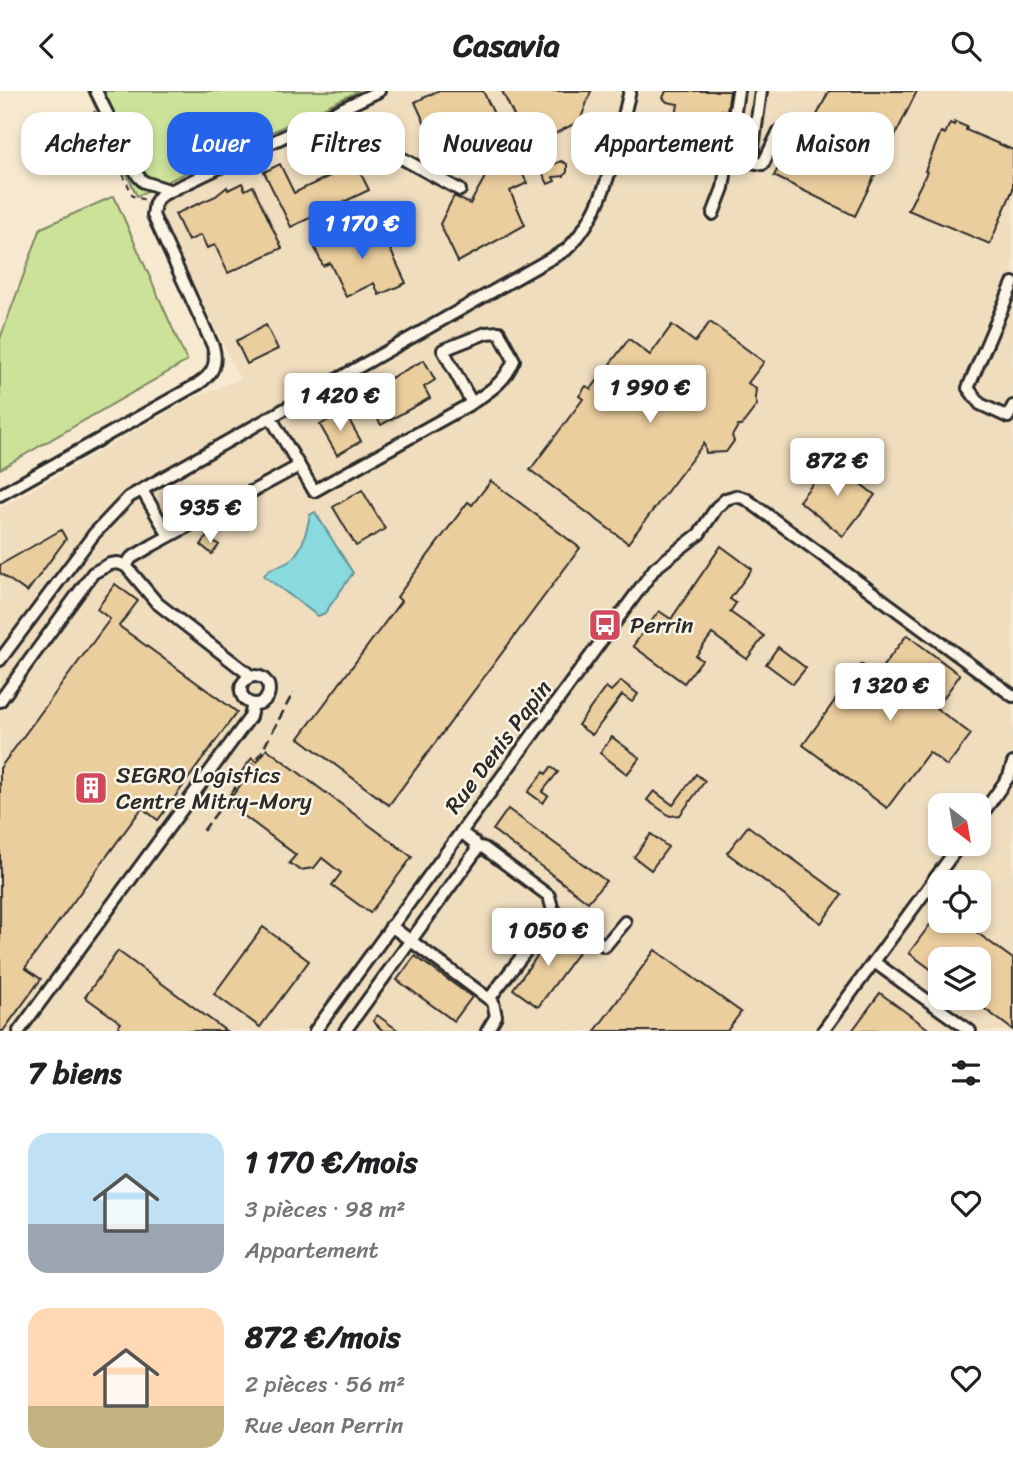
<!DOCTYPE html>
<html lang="fr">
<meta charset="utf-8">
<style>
body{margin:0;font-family:Sriracha,sans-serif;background:#f2f2f2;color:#202124;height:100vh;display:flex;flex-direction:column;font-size:26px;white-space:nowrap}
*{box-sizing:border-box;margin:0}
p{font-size:23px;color:#757577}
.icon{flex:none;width:38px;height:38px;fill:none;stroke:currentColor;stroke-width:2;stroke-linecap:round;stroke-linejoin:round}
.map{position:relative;height:940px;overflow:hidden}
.sheet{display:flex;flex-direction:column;background:#fff;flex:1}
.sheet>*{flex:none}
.banner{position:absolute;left:21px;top:21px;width:971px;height:63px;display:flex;gap:14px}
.needle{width:46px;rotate:149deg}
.buttons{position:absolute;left:928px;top:702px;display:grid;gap:14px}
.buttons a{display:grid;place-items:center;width:63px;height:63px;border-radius:14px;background:#fff;box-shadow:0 4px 10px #0003;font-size:35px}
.price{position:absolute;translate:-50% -60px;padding:0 16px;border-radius:7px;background:#fff;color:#222;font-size:23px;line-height:46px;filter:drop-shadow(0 2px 4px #0008)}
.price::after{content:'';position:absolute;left:50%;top:42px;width:21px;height:16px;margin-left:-10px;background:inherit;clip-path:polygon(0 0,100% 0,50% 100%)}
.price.on{background:#2563eb;color:#fff}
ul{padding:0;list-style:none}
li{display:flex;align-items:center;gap:21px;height:175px;padding:0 28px}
li span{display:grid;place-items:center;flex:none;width:196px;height:140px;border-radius:21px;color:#555}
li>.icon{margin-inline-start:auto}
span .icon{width:84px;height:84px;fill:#fffc;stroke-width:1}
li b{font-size:30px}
h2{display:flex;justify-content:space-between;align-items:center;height:84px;padding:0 28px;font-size:30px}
.tag{padding:0 24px;border-radius:21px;background:#fff;box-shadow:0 4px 10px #0003;font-size:24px;line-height:63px}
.tag.on{background:#2563eb;color:#fff}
header{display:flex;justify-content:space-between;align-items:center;height:91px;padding:0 28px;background:#fff;font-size:32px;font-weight:700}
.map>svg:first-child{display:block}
.built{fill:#efddbe;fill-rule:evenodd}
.green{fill:#cce298;stroke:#7c8662;stroke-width:2}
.water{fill:#89dadf;stroke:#639497;stroke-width:2}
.building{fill:#ebce9e;stroke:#2b2b2b;stroke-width:2}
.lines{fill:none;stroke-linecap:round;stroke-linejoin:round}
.minor-casing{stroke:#2b2b2b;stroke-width:16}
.path{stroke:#2b2b2b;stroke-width:2;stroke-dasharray:5 5;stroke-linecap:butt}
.minor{stroke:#fcf5e5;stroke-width:10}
.rail{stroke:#2b2b2b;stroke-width:2.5;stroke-dasharray:10 5;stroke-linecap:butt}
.labels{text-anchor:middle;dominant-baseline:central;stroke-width:5;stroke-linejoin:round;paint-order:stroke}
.poi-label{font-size:23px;fill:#2b2b2b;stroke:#fcf5e5;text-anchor:start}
.street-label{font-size:23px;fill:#2b2b2b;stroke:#fcf5e5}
</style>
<header><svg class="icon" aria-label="back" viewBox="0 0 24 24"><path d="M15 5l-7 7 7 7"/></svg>Casavia<svg class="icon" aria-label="search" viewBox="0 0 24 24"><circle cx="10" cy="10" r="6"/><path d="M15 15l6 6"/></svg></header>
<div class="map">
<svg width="1013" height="940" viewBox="0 0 1013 940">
<rect width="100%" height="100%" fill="#f7e9d0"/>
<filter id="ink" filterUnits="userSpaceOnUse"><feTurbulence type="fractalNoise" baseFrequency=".0143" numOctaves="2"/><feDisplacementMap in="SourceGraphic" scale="14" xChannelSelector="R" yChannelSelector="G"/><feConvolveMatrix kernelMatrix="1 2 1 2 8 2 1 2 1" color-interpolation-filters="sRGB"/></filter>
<g filter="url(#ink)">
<path class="built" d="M390 0H1013V940H0V417L191 308 240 288 158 119 165 105ZM940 714H978V752H940ZM940 791H978V830H940ZM940 868H978V906H940Z"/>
<g class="green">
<path d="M88 0H359L137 105Z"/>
<path d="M114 105 187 270 0 378V248L41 137Z"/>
</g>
<path class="water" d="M315 421 353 482 325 522 318 525 264 485C268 475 279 477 288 471 303 460 306 442 310 424Z"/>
<g class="building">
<path d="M438 0H483L527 92 510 100 525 134 458 171 440 133 454 105 470 113 485 86 467 73 447 62 445 55 438 57 428 52 425 44 429 42 415 11Z"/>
<path d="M502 0H591L580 30 529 56Z"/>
<path d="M666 0H730L727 20 722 19 719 39 723 40 722 47H718V50L673 43 678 13 667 11 663 7Z"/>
<path d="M829 0H917L888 59 817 24Z"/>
<path d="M955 31 967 36 966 39 1013 59V98L990 153 908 119 927 81 925 80 941 41 945 43 950 32 954 34Z"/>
<path d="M807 48 876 82 855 125 774 85 785 63 797 69Z"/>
<path d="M342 64 349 76 356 73 369 99 291 136 264 81 280 73 294 102 332 84 326 72Z"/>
<path d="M561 70 567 73V81L564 85 553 86 555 90 548 93 541 79Z"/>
<path d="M242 92 245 99 253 95 282 157 228 182 215 154 207 157 201 144 188 150 175 123 216 105 227 96 228 99Z"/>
<path d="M377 130 406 192 379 204 374 192 346 206 330 172 323 175 314 155 321 151 323 155 348 143 346 140 355 136 356 139Z"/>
<path d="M710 231 764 271 748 292 756 298 755 307 757 314 741 335H738L732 345 734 350 726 361 706 362 704 352 628 452 530 379 583 308 579 305 586 295 591 298 629 248 650 264 672 234 695 251Z"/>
<path d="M266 234 278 258 247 273 236 250Z"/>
<path d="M424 269 435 289 424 296 430 307 381 334 363 302Z"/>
<path d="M345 322 361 350 337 364 320 334 339 323 340 326Z"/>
<path d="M831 370 875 404 843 445 799 410Z"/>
<path d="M491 390 580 457 389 714 299 647 401 510 397 506 468 411 472 414Z"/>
<path d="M362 399 385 438 356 455 333 416Z"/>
<path d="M61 439 66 448 27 501 0 482V474Z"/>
<path d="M207 445 219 454 212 463 201 454Z"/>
<path d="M721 455 752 478 730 508 736 512 730 521 764 545 747 568 712 543 696 565 702 569 684 592 633 555 659 520 671 528Z"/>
<path d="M115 493 138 510 119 535 237 621 158 729 142 717 25 877 41 888 3 940H0V677L110 528 97 518Z"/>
<path d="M907 544 960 584 936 617 971 643 947 675 929 661 887 717 803 654 861 573 876 584Z"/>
<path d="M778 556 806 577 793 593 766 573Z"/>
<path d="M621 590 638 603 632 611 622 604 592 644 578 634 606 596 611 600Z"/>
<path d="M612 646 640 667 627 683 600 662Z"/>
<path d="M267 658 412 766 370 822 332 794 341 782 322 767 314 777 300 779 289 772 296 764 227 712 242 692 236 688 252 667 257 671Z"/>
<path d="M551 676 558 681 542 701 548 705 543 712 528 701 544 681 546 683Z"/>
<path d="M696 683 705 690 680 724 670 725 647 709 654 700 673 714Z"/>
<path d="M508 718 606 790 588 811 493 739Z"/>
<path d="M748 735 842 804 821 832 727 762Z"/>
<path d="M651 743 668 756 651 779 634 766Z"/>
<path d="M940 820V830H961L1013 868V939L969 906H978V868H940V885L909 862Z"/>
<path d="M263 836 309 870 260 936 214 903Z"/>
<path d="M558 837 583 855 538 916 513 898Z"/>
<path d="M655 859 741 921 727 940H595Z"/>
<path d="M118 860 226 940H115L121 932 85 906Z"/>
<path d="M415 865 472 906 454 930 397 889Z"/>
<path d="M880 902 931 940H852Z"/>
<path d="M377 924 399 940H383L373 930Z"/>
</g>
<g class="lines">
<defs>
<g id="minor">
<path d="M96 0 138 85 144 91 169 99"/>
<path d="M761 0 751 71 763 73 779 40 799 49"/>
<path d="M323 27 350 39 460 99"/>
<path d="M713 123 723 97 738 0"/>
<path d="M1013 192 968 297 980 313 1008 326 1013 315"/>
<path d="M271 327 314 400 472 312C491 299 505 291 514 269L499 241 486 242 443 259 472 312"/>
<path d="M142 399 169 445"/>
<path d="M0 404 198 293C213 283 218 273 213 255L153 124 155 112 160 105 379 0"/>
<path d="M126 475 131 467 153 454 299 375"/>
<path d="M0 569 94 443 129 406 566 159C608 119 616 53 630 0"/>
<circle cx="255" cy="599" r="14"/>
<path d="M0 610 93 482 110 473 118 472 126 475 157 512 251 585"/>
<path d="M978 729 1009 685 1013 672"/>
<path d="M476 755 484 757 549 805 553 820 550 829 489 908"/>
<path d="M553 820 605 855 625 831"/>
<path d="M391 835 493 911 496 925 487 940"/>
<path d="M874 871 970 940"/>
<path d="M19 940 250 626 253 613"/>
<path d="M315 940 655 477 699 443 717 416 726 408 736 405 746 408 1013 605"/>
<path d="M345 940 476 760 475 752 461 741"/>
<path d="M823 940 961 752"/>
</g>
</defs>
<use href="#minor" class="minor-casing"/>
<path class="path" d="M94 20 133 105 145 109"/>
<use href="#minor" class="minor"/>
<path class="rail" d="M203 740 261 662 293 602"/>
</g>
</g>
<defs>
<symbol id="bus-square" viewBox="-11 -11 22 22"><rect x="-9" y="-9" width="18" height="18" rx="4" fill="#d1495b" stroke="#fcf5e5"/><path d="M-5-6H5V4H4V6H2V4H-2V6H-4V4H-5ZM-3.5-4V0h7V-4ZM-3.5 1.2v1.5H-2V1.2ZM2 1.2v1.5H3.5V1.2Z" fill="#fff"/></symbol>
<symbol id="building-square" viewBox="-11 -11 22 22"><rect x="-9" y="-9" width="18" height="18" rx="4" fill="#d1495b" stroke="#fcf5e5"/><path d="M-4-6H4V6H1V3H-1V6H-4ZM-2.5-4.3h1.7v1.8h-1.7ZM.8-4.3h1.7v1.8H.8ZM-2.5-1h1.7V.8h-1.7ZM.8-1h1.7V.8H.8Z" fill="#fff"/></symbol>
</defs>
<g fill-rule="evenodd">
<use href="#bus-square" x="586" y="515" width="38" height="38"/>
<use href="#building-square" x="72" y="678" width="38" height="38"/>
</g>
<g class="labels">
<g class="poi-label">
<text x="630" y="534">Perrin</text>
<text x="116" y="684">SEGRO Logistics<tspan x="116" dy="26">Centre Mitry-Mory</tspan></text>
</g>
<g class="street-label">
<text transform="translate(498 656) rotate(-53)">Rue Denis Papin</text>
</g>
</g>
</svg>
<div class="buttons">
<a><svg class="needle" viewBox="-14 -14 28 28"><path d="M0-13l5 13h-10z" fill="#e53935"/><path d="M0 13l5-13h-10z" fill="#757577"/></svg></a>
<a><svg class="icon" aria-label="locate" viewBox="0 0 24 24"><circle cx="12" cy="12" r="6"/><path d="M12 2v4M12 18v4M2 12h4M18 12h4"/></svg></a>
<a><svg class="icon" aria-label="layers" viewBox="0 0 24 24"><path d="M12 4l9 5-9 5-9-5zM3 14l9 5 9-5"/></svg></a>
</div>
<b class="price on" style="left:362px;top:170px">1 170 €</b>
<b class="price" style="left:650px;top:334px">1 990 €</b>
<b class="price" style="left:340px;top:342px">1 420 €</b>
<b class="price" style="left:837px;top:407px">872 €</b>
<b class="price" style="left:210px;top:454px">935 €</b>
<b class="price" style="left:890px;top:632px">1 320 €</b>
<b class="price" style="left:548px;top:877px">1 050 €</b>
<div class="banner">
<a class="tag">Acheter</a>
<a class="tag on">Louer</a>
<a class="tag">Filtres</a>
<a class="tag">Nouveau</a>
<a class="tag">Appartement</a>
<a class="tag">Maison</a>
</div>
</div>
<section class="sheet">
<h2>7 biens<svg class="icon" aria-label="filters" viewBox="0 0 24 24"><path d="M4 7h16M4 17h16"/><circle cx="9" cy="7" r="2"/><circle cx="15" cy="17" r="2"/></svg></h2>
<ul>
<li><span style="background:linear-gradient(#bfe0f5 65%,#9aa5b1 0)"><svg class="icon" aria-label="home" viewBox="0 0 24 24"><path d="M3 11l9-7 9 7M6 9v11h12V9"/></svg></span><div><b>1 170 €/mois</b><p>3 pièces · 98 m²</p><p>Appartement</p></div><svg class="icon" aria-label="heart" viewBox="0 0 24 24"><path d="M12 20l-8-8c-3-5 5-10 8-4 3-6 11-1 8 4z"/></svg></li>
<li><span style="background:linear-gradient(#ffd9b3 70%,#c2b280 0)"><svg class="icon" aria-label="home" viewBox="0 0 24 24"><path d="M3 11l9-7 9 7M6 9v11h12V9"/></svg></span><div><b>872 €/mois</b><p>2 pièces · 56 m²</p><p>Rue Jean Perrin</p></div><svg class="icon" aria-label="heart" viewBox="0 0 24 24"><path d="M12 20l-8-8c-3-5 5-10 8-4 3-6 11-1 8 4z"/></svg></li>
</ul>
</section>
